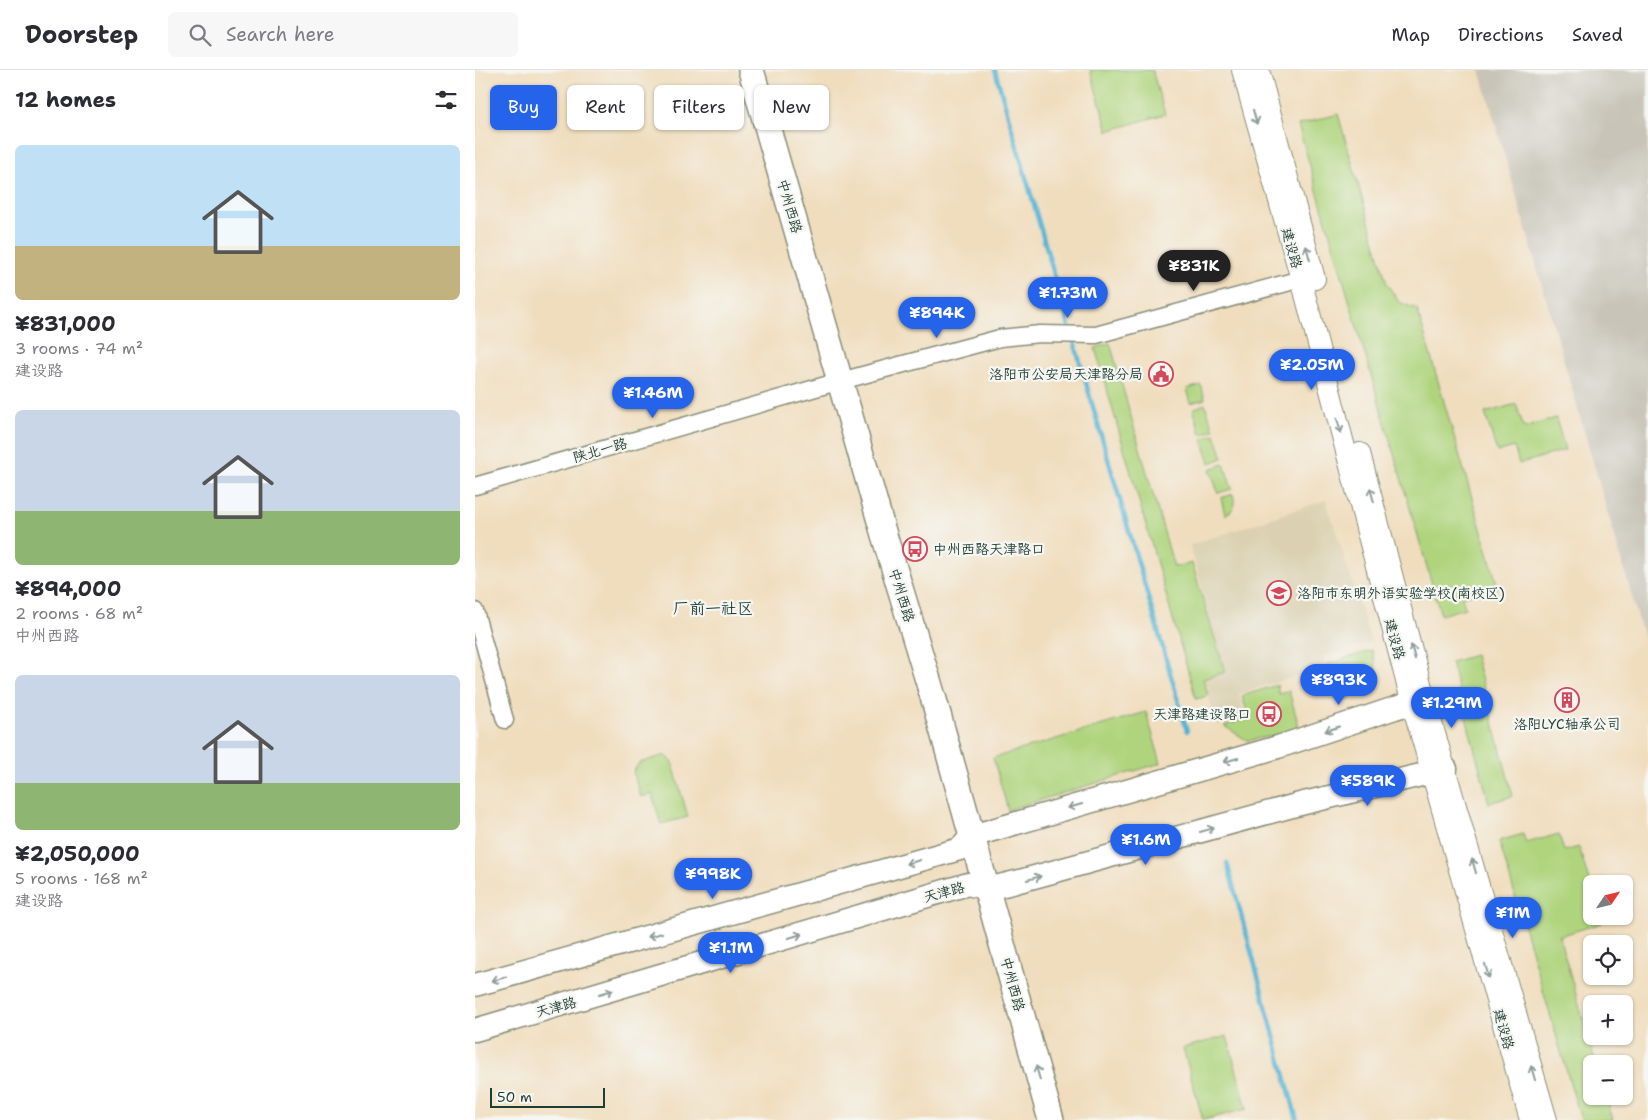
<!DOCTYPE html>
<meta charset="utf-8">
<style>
body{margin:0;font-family:"Shantell Sans","LXGW WenKai TC",sans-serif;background:#f7f7f7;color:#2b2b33;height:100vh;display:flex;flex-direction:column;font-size:19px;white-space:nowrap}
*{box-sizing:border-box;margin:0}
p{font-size:16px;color:#7c7c81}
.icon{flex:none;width:28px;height:28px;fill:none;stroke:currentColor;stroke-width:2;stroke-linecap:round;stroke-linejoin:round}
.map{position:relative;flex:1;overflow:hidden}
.side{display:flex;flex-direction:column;background:#fff;width:475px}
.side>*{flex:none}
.hud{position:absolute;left:15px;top:15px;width:475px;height:45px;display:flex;gap:10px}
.needle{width:32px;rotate:55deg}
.fabs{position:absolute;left:1108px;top:805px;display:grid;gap:10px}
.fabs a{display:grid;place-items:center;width:50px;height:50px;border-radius:8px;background:#fff;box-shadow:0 1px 4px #0004;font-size:25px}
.scale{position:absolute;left:15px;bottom:12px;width:115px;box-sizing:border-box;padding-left:5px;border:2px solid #1f3d34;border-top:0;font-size:14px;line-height:18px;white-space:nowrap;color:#1f3d34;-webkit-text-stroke:4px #f6f6f2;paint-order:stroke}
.price{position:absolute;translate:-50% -42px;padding:0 11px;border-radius:18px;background:#2563eb;color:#fff;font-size:16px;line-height:32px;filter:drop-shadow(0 1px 2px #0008)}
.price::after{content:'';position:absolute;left:50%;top:30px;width:15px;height:11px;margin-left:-8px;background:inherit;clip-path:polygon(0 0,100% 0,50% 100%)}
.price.current{background:#222;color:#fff}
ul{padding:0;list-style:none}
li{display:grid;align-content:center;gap:10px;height:265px;padding:0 15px}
li span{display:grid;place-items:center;height:155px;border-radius:8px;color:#555}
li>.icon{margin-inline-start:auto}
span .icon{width:90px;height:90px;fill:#fffc;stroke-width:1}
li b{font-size:21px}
h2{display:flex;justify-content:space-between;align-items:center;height:60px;padding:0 15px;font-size:21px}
.pill{padding:0 18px;border-radius:8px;background:#fff;box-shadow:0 1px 4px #0004;font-size:18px;line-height:45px}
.pill.current{background:#2563eb;color:#fff}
header{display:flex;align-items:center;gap:30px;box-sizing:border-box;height:70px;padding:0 25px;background:#fff;border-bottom:1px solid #e1e1e2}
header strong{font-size:24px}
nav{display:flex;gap:28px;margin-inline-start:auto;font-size:18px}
.search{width:350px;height:45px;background:#f7f7f7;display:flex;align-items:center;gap:12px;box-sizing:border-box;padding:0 18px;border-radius:8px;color:#7c7c81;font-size:19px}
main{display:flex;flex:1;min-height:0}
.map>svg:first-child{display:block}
.built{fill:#dbd1b2}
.industrial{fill:#c8c4b8}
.green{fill:#afd47d;stroke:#678858}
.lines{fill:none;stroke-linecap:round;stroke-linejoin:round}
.stream{stroke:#54b4d3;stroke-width:4.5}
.minor-casing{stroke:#888d78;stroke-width:19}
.tertiary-casing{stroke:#888d78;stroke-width:22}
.secondary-casing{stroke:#888d78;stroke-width:25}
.primary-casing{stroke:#888d78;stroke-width:28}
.minor{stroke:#fff;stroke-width:16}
.tertiary{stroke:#fff;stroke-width:20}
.secondary{stroke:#fff;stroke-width:22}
.primary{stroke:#fff;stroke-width:25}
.oneway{stroke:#8f9e9a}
.labels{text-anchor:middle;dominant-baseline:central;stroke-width:4.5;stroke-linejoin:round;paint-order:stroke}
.street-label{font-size:14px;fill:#1f3d34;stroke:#f6f6f2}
.poi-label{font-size:14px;fill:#1f3d34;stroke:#f6f6f2;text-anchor:end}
.quarter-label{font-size:16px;fill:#1f3d34;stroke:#f6f6f2}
</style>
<header>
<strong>Doorstep</strong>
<div class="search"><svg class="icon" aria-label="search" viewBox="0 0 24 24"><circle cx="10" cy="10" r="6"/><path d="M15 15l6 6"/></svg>Search here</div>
<nav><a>Map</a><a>Directions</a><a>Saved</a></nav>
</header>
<main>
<section class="side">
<h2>12 homes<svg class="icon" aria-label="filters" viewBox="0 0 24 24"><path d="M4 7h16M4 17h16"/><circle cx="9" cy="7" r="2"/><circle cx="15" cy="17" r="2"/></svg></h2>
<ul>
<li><span style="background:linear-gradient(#bfe0f5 65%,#c2b280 0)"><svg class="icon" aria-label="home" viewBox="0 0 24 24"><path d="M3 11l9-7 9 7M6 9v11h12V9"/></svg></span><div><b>¥831,000</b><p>3 rooms · 74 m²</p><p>建设路</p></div></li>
<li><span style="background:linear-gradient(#c9d6e8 65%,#8fb573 0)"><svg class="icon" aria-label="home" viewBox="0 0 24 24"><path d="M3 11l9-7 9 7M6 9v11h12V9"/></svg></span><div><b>¥894,000</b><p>2 rooms · 68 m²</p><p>中州西路</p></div></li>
<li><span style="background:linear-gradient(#c9d6e8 70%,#8fb573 0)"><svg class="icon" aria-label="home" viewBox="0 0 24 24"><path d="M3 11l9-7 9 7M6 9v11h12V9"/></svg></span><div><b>¥2,050,000</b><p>5 rooms · 168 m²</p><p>建设路</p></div></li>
</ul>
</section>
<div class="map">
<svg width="1173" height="1050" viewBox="0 0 1173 1050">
<rect width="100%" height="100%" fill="#f6f6f2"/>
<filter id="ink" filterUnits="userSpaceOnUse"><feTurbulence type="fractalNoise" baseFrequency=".02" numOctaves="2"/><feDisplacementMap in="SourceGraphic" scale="10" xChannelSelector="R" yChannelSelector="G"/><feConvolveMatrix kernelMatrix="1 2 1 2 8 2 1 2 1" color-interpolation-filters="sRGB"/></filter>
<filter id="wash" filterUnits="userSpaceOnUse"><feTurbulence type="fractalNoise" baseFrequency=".0096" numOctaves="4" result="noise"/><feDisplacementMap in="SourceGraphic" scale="20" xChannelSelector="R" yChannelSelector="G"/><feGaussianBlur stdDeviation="1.12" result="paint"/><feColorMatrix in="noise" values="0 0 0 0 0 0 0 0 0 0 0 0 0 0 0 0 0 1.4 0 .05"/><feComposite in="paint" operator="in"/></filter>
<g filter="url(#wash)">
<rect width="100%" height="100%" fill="#f0ddbd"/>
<path class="built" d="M851 430 896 572 847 587 850 597 764 624 770 647 742 655 728 609 750 602 715 475Z"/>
<path class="industrial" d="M1005 0H1173V582Z"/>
<g class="green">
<path d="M615 0H677L690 44 633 61Z"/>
<path d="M863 44 912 214 924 232 942 239 1023 517 987 527 990 538 966 545 823 55Z"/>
<path d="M635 273 699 497 717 493 750 602 728 609 733 626 721 629 620 278Z"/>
<path d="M726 315 730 329 716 333 712 319Z"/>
<path d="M730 334 739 360 726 364 718 339Z"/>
<path d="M1041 334 1049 358 1081 348 1090 380 1044 394 1039 377 1022 382 1010 343Z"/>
<path d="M740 364 748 388 735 393 727 369Z"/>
<path d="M749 394 757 419 743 423 735 399Z"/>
<path d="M758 424 760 435 756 441 750 445 746 428Z"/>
<path d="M897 580C899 587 901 593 901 600 902 619 879 627 865 631L853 594Z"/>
<path d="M1000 585 1038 726 1014 733 976 592Z"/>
<path d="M802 615 804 624 814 621 825 660 773 671 749 656 774 647 767 626Z"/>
<path d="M671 642 686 693 533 740 518 688Z"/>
<path d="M190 685 197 691 213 747 186 754 177 724 166 727 158 702 164 693Z"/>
<path d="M1048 764 1051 773 1084 764 1089 781 1104 777 1116 818V846H1125L1127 853 1084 866 1121 994H1116V1026H1131L1138 1050H1106L1024 771Z"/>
<path d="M752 966 772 1039 728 1050 708 978Z"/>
</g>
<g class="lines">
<g class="stream">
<path d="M520 0 595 260"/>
<path d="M598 268 712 661"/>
<path d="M752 793 822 1050"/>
</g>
</g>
</g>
<g filter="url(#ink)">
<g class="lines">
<defs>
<g id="minor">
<path d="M0 416 351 315 525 268 565 264 621 265 826 209"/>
<path d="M0 541 30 650"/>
</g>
<g id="tertiary">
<path d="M767 0 826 209 937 634 1055 1050"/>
<path d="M784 0 840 209"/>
<path d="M885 383 950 629 1072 1050"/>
</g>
<g id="secondary">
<path d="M0 915 485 779 497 766 803 677 920 638 950 629"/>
<path d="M0 960 493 814 512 819 541 812 821 735 971 699"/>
</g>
<path id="primary" d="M276 0 409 465 459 630 576 1050"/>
</defs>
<use href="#minor" class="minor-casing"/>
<use href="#tertiary" class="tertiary-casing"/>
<use href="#secondary" class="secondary-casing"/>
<use href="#primary" class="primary-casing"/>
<use href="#minor" class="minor"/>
<use href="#tertiary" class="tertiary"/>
<use href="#secondary" class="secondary"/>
<use href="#primary" class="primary"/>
</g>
<defs><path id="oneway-shaft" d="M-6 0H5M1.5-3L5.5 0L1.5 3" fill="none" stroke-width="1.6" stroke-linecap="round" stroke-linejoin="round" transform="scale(1.25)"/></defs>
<g class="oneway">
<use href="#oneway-shaft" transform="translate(780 47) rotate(74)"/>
<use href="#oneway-shaft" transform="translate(833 183) rotate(-105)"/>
<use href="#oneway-shaft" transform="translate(864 356) rotate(75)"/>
<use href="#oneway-shaft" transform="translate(897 425) rotate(-105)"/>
<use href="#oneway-shaft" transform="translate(938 582) rotate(-105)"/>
<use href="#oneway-shaft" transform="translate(857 659) rotate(161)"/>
<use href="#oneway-shaft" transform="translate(756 690) rotate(164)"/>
<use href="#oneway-shaft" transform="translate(600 736) rotate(164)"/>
<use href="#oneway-shaft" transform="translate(732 760) rotate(-15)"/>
<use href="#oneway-shaft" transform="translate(438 792) rotate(164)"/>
<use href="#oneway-shaft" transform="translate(999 796) rotate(-106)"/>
<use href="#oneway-shaft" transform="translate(559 808) rotate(-15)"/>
<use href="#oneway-shaft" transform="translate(180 865) rotate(164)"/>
<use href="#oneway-shaft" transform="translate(320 866) rotate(-17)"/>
<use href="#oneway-shaft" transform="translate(1012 901) rotate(74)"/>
<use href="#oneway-shaft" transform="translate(24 909) rotate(165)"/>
<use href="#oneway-shaft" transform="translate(131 922) rotate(-17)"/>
<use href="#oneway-shaft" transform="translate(563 1003) rotate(-106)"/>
<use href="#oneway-shaft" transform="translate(1058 1003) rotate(-106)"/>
</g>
</g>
<defs>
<symbol id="civic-ring" viewBox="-11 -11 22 22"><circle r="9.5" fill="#f6f6f2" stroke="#d1495b" stroke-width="1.5"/><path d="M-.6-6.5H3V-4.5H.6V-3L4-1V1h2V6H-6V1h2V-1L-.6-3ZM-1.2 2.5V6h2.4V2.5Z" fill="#d1495b"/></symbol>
<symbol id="bus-ring" viewBox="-11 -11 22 22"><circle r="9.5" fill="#f6f6f2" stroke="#d1495b" stroke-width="1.5"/><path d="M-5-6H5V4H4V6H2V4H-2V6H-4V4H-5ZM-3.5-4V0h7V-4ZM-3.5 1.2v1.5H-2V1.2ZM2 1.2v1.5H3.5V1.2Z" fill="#d1495b"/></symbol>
<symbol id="school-ring" viewBox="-11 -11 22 22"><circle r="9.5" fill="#f6f6f2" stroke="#d1495b" stroke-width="1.5"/><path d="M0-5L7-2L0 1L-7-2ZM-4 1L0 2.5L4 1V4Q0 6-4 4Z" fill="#d1495b"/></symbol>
<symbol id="building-ring" viewBox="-11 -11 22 22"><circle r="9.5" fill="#f6f6f2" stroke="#d1495b" stroke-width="1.5"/><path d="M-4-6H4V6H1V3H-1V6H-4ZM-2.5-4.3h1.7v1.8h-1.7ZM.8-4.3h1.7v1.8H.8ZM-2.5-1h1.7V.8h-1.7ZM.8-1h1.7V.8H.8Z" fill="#d1495b"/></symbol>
</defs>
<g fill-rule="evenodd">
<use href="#civic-ring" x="672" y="290" width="28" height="28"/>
<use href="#bus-ring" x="426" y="465" width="28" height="28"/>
<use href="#school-ring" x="790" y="509" width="28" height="28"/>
<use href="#building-ring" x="1078" y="616" width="28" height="28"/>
<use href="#bus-ring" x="780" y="630" width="28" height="28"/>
</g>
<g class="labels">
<g class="street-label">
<text transform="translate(315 136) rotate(74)">中州西路</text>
<text transform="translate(817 178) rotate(74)">建设路</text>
<text transform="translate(125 380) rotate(-16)">陕北一路</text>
<text transform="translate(427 525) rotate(73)">中州西路</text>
<text transform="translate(920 569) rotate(75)">建设路</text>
<text transform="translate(469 822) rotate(-15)">天津路</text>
<text transform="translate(538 914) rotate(75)">中州西路</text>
<text transform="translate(81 937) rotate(-16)">天津路</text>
<text transform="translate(1029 959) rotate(74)">建设路</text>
</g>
<g class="poi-label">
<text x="668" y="304">洛阳市公安局天津路分局</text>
<text x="458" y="479" text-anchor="start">中州西路天津路口</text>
<text x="822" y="523" text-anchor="start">洛阳市东明外语实验学校(南校区)</text>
<text x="776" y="644">天津路建设路口</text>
<text x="1092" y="654" text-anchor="middle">洛阳LYC轴承公司</text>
</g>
<g class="quarter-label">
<text x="238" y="538">厂前一社区</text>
</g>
</g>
</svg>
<div class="fabs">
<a><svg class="needle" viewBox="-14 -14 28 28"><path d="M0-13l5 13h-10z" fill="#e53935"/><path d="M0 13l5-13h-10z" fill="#7c7c81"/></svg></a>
<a><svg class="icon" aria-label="locate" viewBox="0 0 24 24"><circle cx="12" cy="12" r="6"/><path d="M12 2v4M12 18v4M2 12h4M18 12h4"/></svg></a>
<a>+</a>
<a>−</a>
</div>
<div class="scale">50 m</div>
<b class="price current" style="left:719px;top:222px">¥831K</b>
<b class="price" style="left:593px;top:249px">¥1.73M</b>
<b class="price" style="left:462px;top:269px">¥894K</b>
<b class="price" style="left:837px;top:321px">¥2.05M</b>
<b class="price" style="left:178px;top:349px">¥1.46M</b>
<b class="price" style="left:864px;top:636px">¥893K</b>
<b class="price" style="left:977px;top:659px">¥1.29M</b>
<b class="price" style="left:893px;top:737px">¥589K</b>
<b class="price" style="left:671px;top:796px">¥1.6M</b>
<b class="price" style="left:238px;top:830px">¥998K</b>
<b class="price" style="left:1038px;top:869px">¥1M</b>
<b class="price" style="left:256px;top:904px">¥1.1M</b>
<div class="hud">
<a class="pill current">Buy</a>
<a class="pill">Rent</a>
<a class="pill">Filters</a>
<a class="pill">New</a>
</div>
</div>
</main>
